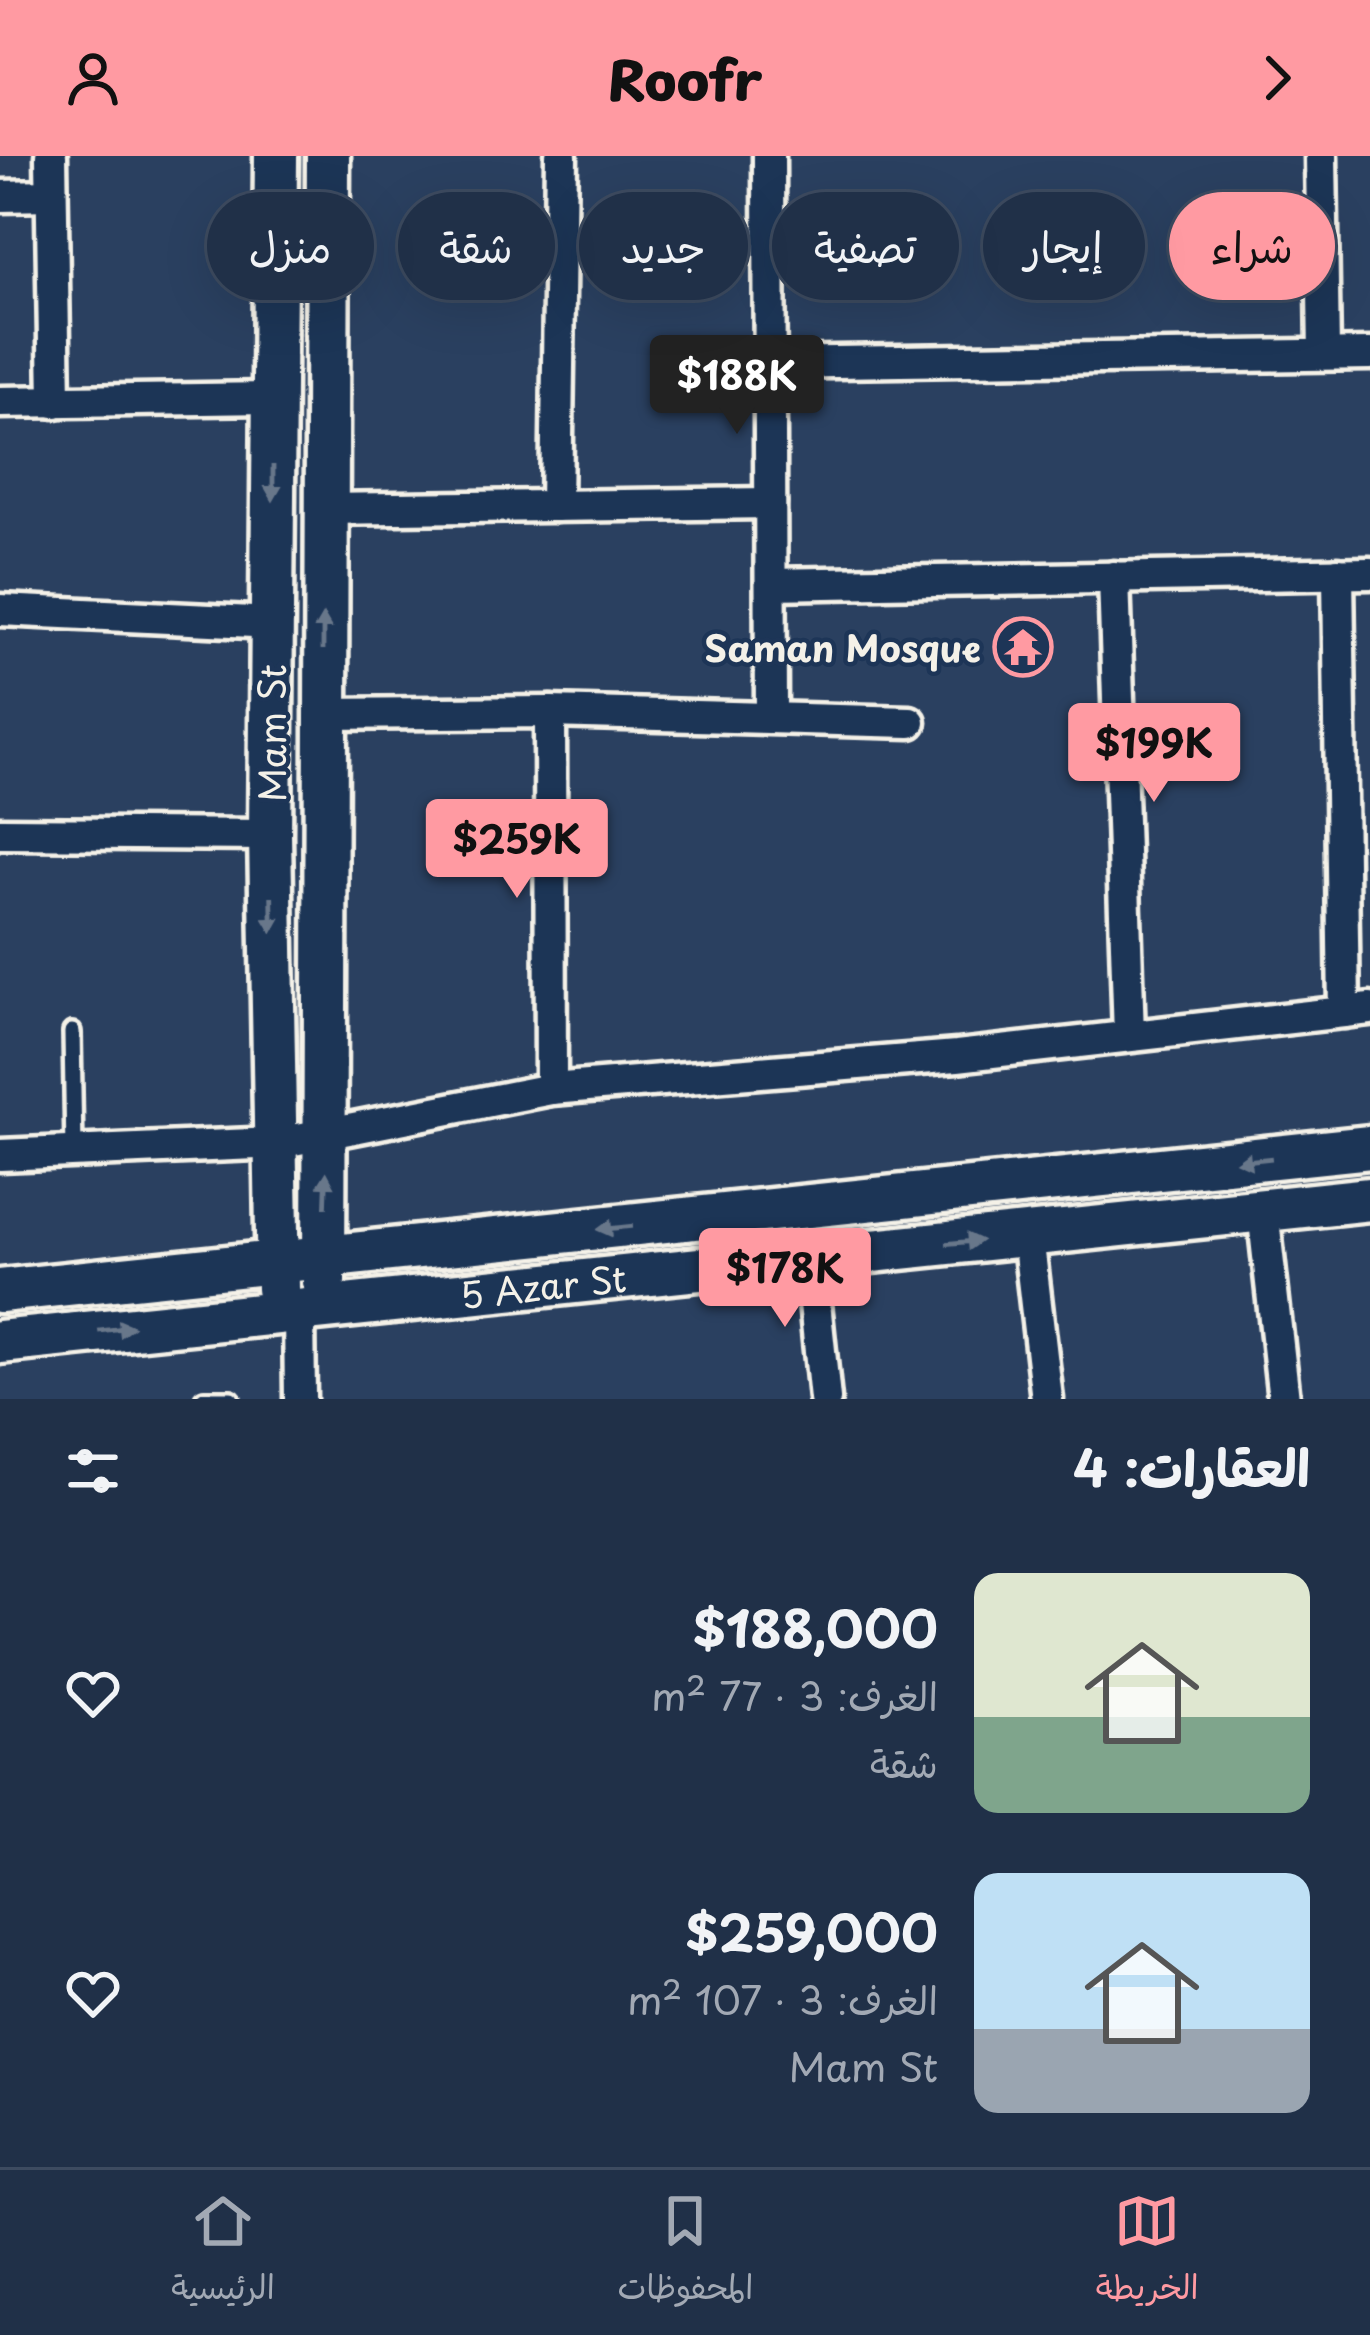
<!DOCTYPE html>
<html lang="ar">
<meta charset="utf-8">
<style>
body{margin:0;font-family:"Playpen Sans","Playpen Sans Arabic",sans-serif;background:#28384f;color:#f1f3f6;direction:rtl;height:100vh;display:flex;flex-direction:column;font-size:45px;white-space:nowrap}
*{box-sizing:border-box;margin:0}
p{font-size:39px;color:#a2a9b4}
.icon{flex:none;width:66px;height:66px;fill:none;stroke:currentColor;stroke-width:2;stroke-linecap:round;stroke-linejoin:round}
.map{position:relative;height:1243px;overflow:hidden;direction:ltr}
.panel{display:flex;flex-direction:column;background:#203048;flex:1}
.panel>*{flex:none}
.banner{position:absolute;left:36px;top:36px;width:1299px;height:108px;direction:rtl;display:flex;gap:24px}
.price{position:absolute;translate:-50% -102px;padding:0 27px;border-radius:12px;background:#ff9aa2;color:#111;font-size:39px;line-height:78px;filter:drop-shadow(0 3px 6px #0008)}
.price::after{content:'';position:absolute;left:50%;top:72px;width:36px;height:27px;margin-left:-18px;background:inherit;clip-path:polygon(0 0,100% 0,50% 100%)}
.price.active{background:#222;color:#fff}
ul{padding:0;list-style:none}
li{display:flex;align-items:center;gap:36px;height:300px;padding:0 60px}
li span{display:grid;place-items:center;flex:none;width:336px;height:240px;border-radius:24px;color:#555}
li>.icon{margin-inline-start:auto}
span .icon{width:144px;height:144px;fill:#fffc;stroke-width:1}
li b{font-size:51px}
h2{display:flex;justify-content:space-between;align-items:center;height:144px;padding:0 60px;font-size:51px}
.tag{padding:0 42px;border-radius:54px;background:#203048;box-shadow:0 12px 48px #0002,0 0 0 3px #3d4b60;font-size:42px;line-height:108px}
.tag.active{background:#ff9aa2;color:#111}
header{display:flex;justify-content:space-between;align-items:center;height:156px;padding:0 60px;background:#ff9aa2;color:#111;font-size:54px;font-weight:800}
.dock{display:flex;justify-content:space-around;align-items:center;height:168px;border-top:3px solid #3d4b60;background:#203048;font-size:33px;color:#a2a9b4}
.dock a{display:grid;justify-items:center;gap:6px}
.dock .active{color:#ff9aa2}
.map>svg:first-child{display:block}
.lines{fill:none;stroke-linecap:round;stroke-linejoin:round}
.lane-casing{stroke:#f4f1e8;stroke-width:24}
.street-casing{stroke:#f4f1e8;stroke-width:39}
.secondary-casing{stroke:#f4f1e8;stroke-width:51}
.lane{stroke:#1d3557;stroke-width:15}
.street{stroke:#1d3557;stroke-width:30}
.secondary{stroke:#1d3557;stroke-width:42}
.oneway{fill:#68778a}
.labels{text-anchor:middle;dominant-baseline:central;stroke-width:9;stroke-linejoin:round;paint-order:stroke}
.poi-label{font-size:36px;font-weight:bold;fill:#f4f1e8;stroke:#1d3557;text-anchor:end}
.street-label{font-size:36px;fill:#f4f1e8;stroke:#1d3557}
</style>
<header><svg class="icon" aria-label="forward" viewBox="0 0 24 24"><path d="M9 5l7 7-7 7"/></svg>Roofr<svg class="icon" aria-label="person" viewBox="0 0 24 24"><circle cx="12" cy="8" r="4"/><path d="M4 21q1-7 8-7t8 7"/></svg></header>
<div class="map">
<svg width="1370" height="1243" viewBox="0 0 1370 1243">
<rect width="100%" height="100%" fill="#2a4060"/>
<filter id="ink" filterUnits="userSpaceOnUse"><feTurbulence type="fractalNoise" baseFrequency=".00833" numOctaves="2"/><feDisplacementMap in="SourceGraphic" scale="24" xChannelSelector="R" yChannelSelector="G"/><feConvolveMatrix kernelMatrix="1 2 1 2 8 2 1 2 1" color-interpolation-filters="sRGB"/></filter>
<g filter="url(#ink)">
<g class="lines">
<defs>
<g id="lane">
<path d="M72 876 74 996"/>
<path d="M204 1243H231"/>
</g>
<g id="street">
<path d="M51 0 55 246"/>
<path d="M769 0 771 561"/>
<path d="M1321 0 1324 198"/>
<path d="M0 40 51 39"/>
<path d="M770 207 1370 198"/>
<path d="M0 246 274 242"/>
<path d="M556 350 561 0"/>
<path d="M323 353 770 347"/>
<path d="M1338 417 1344 856"/>
<path d="M1114 421 1129 880"/>
<path d="M771 428 1370 417"/>
<path d="M0 454 272 467"/>
<path d="M550 556 551 933"/>
<path d="M324 558 550 556 910 566"/>
<path d="M0 677 270 679"/>
<path d="M0 999 278 987 551 933 957 900 1370 853"/>
<path d="M1263 1055 1284 1243"/>
<path d="M1028 1080 1047 1243"/>
<path d="M810 1099 825 1243"/>
<path d="M299 1154 300 1243"/>
</g>
<g id="secondary">
<path d="M276 0 270 679 278 1133"/>
<path d="M324 1126 328 0"/>
<path d="M0 1135 1370 991"/>
<path id="s1" d="M0 1186 1370 1043"/>
</g>
</defs>
<use href="#lane" class="lane-casing"/>
<use href="#street" class="street-casing"/>
<use href="#secondary" class="secondary-casing"/>
<use href="#lane" class="lane"/>
<use href="#street" class="street"/>
<use href="#secondary" class="secondary"/>
</g>
<defs><path id="oneway-solid" d="M-6-.8H1V-3.2L6.5 0L1 3.2V.8H-6Z" transform="scale(3)"/></defs>
<g class="oneway">
<use href="#oneway-solid" transform="translate(273 327) rotate(90)"/>
<use href="#oneway-solid" transform="translate(323 476) rotate(-90)"/>
<use href="#oneway-solid" transform="translate(272 759) rotate(89)"/>
<use href="#oneway-solid" transform="translate(1254 1004) rotate(174)"/>
<use href="#oneway-solid" transform="translate(326 1034) rotate(-88)"/>
<use href="#oneway-solid" transform="translate(615 1072) rotate(174)"/>
<use href="#oneway-solid" transform="translate(964 1086) rotate(-5)"/>
<use href="#oneway-solid" transform="translate(116 1173) rotate(-7)"/>
</g>
</g>
<defs>
<symbol id="temple-ring" viewBox="-11 -11 22 22"><circle r="9.5" fill="#1d3557" stroke="#ff9aa2" stroke-width="1.5"/><path d="M0-6L5-2H3V0L6.5 2.5H4V6H1.5V3h-3V6H-4V2.5H-6.5L-3 0V-2H-5Z" fill="#ff9aa2"/></symbol>
</defs>
<g fill-rule="evenodd">
<use href="#temple-ring" x="990" y="458" width="66" height="66"/>
</g>
<g class="labels">
<g class="poi-label">
<text x="981" y="491">Saman Mosque</text>
</g>
<g class="street-label">
<text transform="translate(271 577) rotate(-90)">Mam St</text>
<text stroke="none"><textPath href="#s1" startOffset="546">5 Azar St</textPath></text>
</g>
</g>
</svg>
<b class="price active" style="left:737px;top:281px">$188K</b>
<b class="price" style="left:1154px;top:649px">$199K</b>
<b class="price" style="left:517px;top:745px">$259K</b>
<b class="price" style="left:785px;top:1174px">$178K</b>
<div class="banner">
<a class="tag active">شراء</a>
<a class="tag">إيجار</a>
<a class="tag">تصفية</a>
<a class="tag">جديد</a>
<a class="tag">شقة</a>
<a class="tag">منزل</a>
</div>
</div>
<section class="panel">
<h2>العقارات: 4<svg class="icon" aria-label="filters" viewBox="0 0 24 24"><path d="M4 7h16M4 17h16"/><circle cx="9" cy="7" r="2"/><circle cx="15" cy="17" r="2"/></svg></h2>
<ul>
<li><span style="background:linear-gradient(#dfe7d0 60%,#7fa58c 0)"><svg class="icon" aria-label="home" viewBox="0 0 24 24"><path d="M3 11l9-7 9 7M6 9v11h12V9"/></svg></span><div><b>$188,000</b><p>الغرف: 3 · 77 m²</p><p>شقة</p></div><svg class="icon" aria-label="heart" viewBox="0 0 24 24"><path d="M12 20l-8-8c-3-5 5-10 8-4 3-6 11-1 8 4z"/></svg></li>
<li><span style="background:linear-gradient(#bfe0f5 65%,#9aa5b1 0)"><svg class="icon" aria-label="home" viewBox="0 0 24 24"><path d="M3 11l9-7 9 7M6 9v11h12V9"/></svg></span><div><b>$259,000</b><p>الغرف: 3 · 107 m²</p><p>Mam St</p></div><svg class="icon" aria-label="heart" viewBox="0 0 24 24"><path d="M12 20l-8-8c-3-5 5-10 8-4 3-6 11-1 8 4z"/></svg></li>
</ul>
</section>
<nav class="dock">
<a class="active"><svg class="icon" aria-label="map" viewBox="0 0 24 24"><path d="M3 6l6-2 6 2 6-2v14l-6 2-6-2-6 2zM9 4v14M15 6v14"/></svg>الخريطة</a>
<a><svg class="icon" aria-label="saved" viewBox="0 0 24 24"><path d="M7 4h10v16l-5-4-5 4z"/></svg>المحفوظات</a>
<a><svg class="icon" aria-label="home" viewBox="0 0 24 24"><path d="M3 11l9-7 9 7M6 9v11h12V9"/></svg>الرئيسية</a>
</nav>
